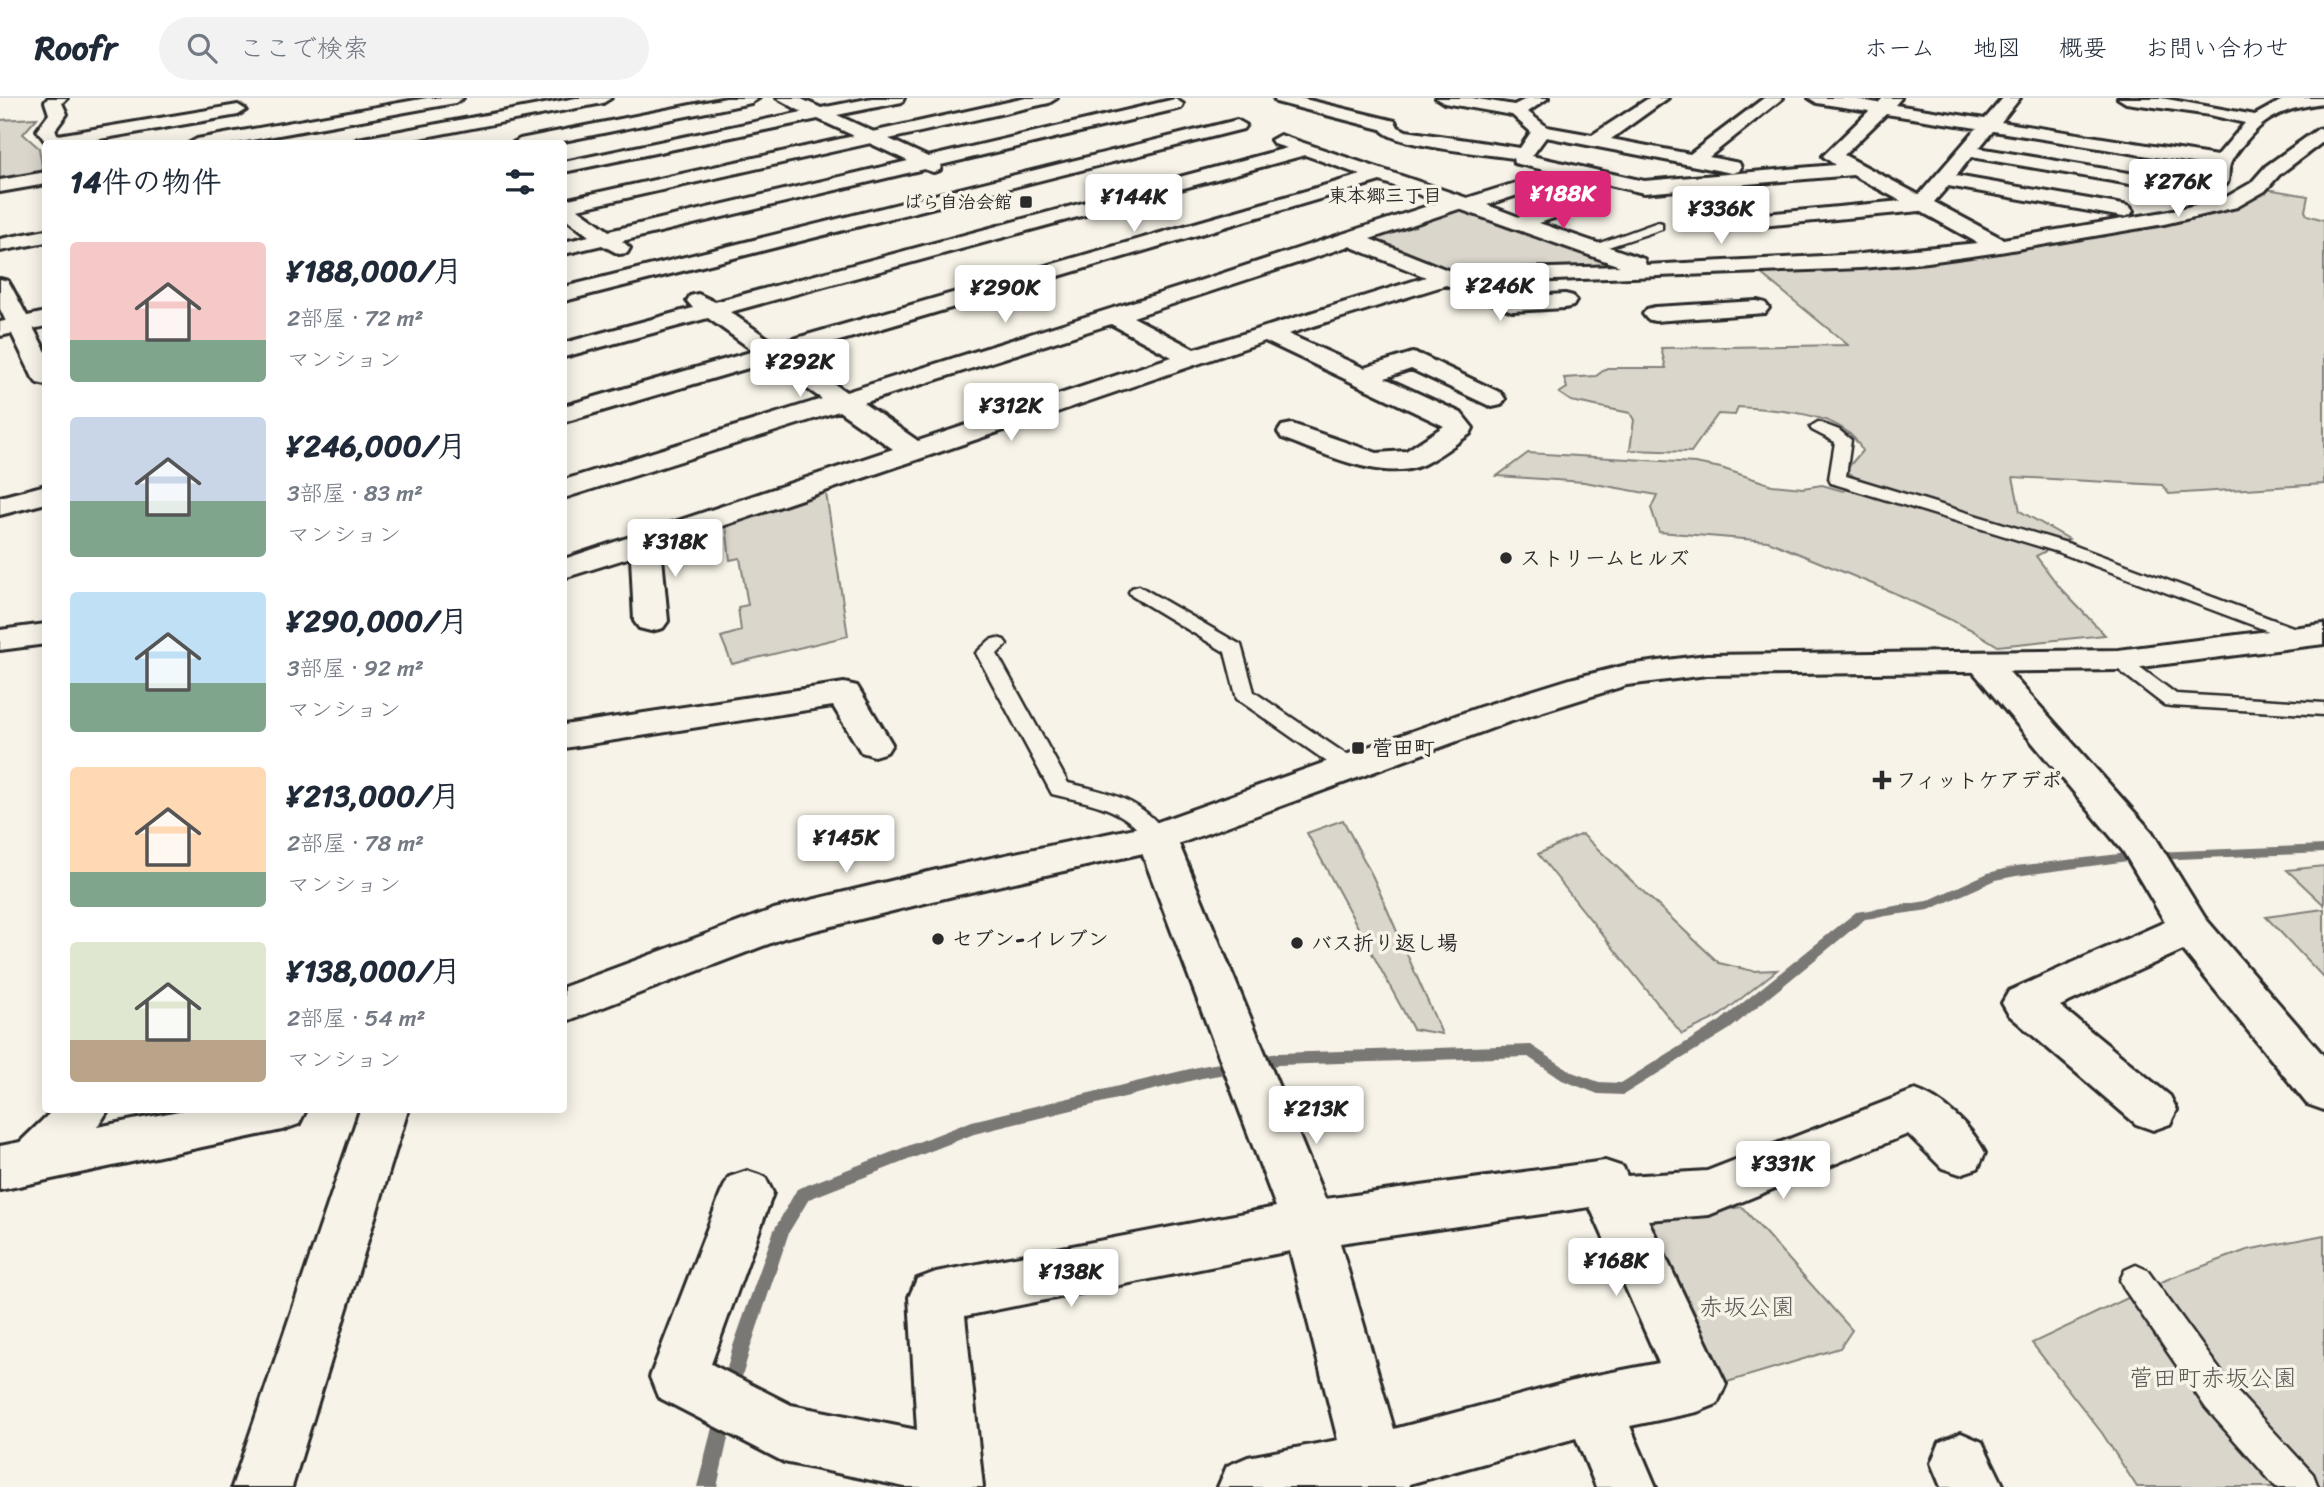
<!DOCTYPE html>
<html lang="ja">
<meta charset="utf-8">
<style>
body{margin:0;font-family:Sriracha,"Klee One",sans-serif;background:#f2f2f3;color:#1f2937;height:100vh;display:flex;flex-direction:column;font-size:26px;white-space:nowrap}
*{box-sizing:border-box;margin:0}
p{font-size:23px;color:#747a83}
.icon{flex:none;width:38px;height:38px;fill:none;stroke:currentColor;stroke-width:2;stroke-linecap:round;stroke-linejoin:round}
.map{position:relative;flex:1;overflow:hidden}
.panel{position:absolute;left:42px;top:42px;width:525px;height:973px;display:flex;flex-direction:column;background:#fff;border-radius:7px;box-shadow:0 4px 18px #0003}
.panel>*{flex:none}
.price{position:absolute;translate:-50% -60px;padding:0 16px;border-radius:7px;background:#fff;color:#222;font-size:23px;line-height:46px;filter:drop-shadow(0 2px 4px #0008)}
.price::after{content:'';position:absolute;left:50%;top:42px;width:21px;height:16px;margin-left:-10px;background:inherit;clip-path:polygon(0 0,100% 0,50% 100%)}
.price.selected{background:#db2777;color:#fff}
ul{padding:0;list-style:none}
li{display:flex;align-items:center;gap:21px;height:175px;padding:0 28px}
li span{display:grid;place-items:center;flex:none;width:196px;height:140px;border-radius:7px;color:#555}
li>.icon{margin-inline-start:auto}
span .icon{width:84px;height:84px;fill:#fffc;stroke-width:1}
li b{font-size:30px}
h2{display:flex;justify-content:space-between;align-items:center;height:84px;padding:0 28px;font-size:30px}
header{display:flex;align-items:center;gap:42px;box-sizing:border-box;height:98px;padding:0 35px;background:#fff;border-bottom:2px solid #e0e1e3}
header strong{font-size:33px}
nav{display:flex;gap:38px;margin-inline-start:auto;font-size:24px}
.search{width:490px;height:63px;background:#f2f2f3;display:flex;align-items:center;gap:18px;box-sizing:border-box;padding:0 24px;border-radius:38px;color:#747a83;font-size:26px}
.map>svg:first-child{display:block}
.green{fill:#dad6cc;stroke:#82807c;stroke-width:2}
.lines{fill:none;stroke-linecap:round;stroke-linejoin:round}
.stream{fill:#7a7874;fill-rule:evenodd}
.lane-casing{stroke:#2b2b2b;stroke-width:5}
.street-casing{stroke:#2b2b2b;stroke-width:6}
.secondary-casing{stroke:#2b2b2b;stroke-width:6}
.lane{fill:#f7f3e8;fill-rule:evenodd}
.street{fill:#f7f3e8;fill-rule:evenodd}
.secondary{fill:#f7f3e8;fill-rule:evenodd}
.poi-dot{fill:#2b2b2b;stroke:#f7f3e8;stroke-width:2.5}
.labels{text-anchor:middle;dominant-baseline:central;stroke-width:7;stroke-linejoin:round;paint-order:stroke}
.far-poi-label{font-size:18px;font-weight:bold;fill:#2b2b2b;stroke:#f7f3e8;text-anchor:end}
.far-neighbourhood-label{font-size:19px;font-weight:bold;fill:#2b2b2b;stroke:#f7f3e8}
.poi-label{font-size:21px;font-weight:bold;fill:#2b2b2b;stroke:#f7f3e8;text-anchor:start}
.near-park-label{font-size:24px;fill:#575653;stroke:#f7f3e8}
</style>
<header>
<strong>Roofr</strong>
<div class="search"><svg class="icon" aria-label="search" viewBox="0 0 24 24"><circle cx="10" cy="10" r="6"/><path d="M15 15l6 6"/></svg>ここで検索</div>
<nav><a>ホーム</a><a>地図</a><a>概要</a><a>お問い合わせ</a></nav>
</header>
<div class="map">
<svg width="2324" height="1389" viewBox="0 0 2324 1389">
<rect width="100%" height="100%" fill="#f7f3e8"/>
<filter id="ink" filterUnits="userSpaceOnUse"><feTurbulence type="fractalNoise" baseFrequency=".0143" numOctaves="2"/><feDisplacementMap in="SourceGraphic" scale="14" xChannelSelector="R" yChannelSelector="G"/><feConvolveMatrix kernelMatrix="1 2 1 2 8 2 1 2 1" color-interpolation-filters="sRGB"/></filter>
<g filter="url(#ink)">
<g class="green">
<path d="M37 20 23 36 39 50 43 75 0 83V22Z"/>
<path d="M2267 91 2308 98 2305 113 2307 117 2324 122V386L2169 396 2162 387 2013 379 2020 413 2069 441 2036 458 2061 491 2105 537 1998 548 1970 531 1892 494 1768 443 1659 434 1651 410 1657 397 1584 384 1497 378 1528 355 1695 365 1721 370 1772 387 1803 390 1822 387 1843 393 1859 383 1846 372 1862 353C1846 313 1775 312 1738 309L1735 317 1718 316 1691 354 1630 352 1634 322 1630 315 1571 303 1559 295 1567 290 1564 280 1596 278 1607 270H1666L1661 250 1848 247 1759 174 1922 165 1989 157 2177 121 2244 104Z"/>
<path d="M1461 109 1636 171 1439 172 1361 142Z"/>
<path d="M826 395 848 538 732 566 721 539 741 533 738 509 748 507 740 460 730 462 726 428Z"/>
<path d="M1343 722 1373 779 1442 936 1413 931 1307 735Z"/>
<path d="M1582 736 1719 865 1753 873 1777 872 1718 919 1682 936 1538 756Z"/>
<path d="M2324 768V807L2287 772Z"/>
<path d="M2324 811V880L2266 819Z"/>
<path d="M1742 1109 1852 1232 1840 1250 1714 1288 1637 1125Z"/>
<path d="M2324 1137V1389H2137L2102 1335 2032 1245 2168 1181 2247 1152Z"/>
</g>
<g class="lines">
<g class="stream">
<path d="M2324 747V755L2128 763 2016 778 1996 782 1929 812 1865 821 1730 931 1623 997 1598 996 1562 982 1528 959 1278 967 1202 980 974 1036 809 1101 789 1134 750 1251 736 1300 730 1303 724 1300 721 1294 732 1251 774 1132 797 1091 972 1023 1202 968 1278 955 1531 947 1572 974 1599 984 1621 985 1720 923 1856 814 1927 803 1988 775 2016 768 2128 755Z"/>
<path d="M724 1309 731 1312 733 1318 717 1389H697L715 1318 717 1312Z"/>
</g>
<defs>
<g id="lane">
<path d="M1658 124 1662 125V131L1596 153H1588L1586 150Z"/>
<path d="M1818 324 1839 332 1851 342 1846 378 2070 446 2309 535 2312 539 2309 543H2295L2058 454 1831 385 1829 381 1835 344 1812 332 1810 329Z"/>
<path d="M1139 488 1241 547 1254 594 1356 663 1359 668 1356 673H1340L1237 601 1225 554 1132 498 1129 494 1132 490Z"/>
<path d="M997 540 1004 542 1007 546 997 556 1068 685C1108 694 1145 702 1168 739L1164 745C1145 750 1143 734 1130 724 1108 706 1079 703 1052 696L976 555 990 542Z"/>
<path d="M2118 556 2125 558 2176 596 2324 605V617L2171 608 2164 607 2111 566 2108 562 2111 558Z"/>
<path d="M2136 1167 2147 1172 2230 1286 2313 1376 2318 1389H2276L2206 1310 2125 1192 2120 1182 2125 1172Z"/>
</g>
<g id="street">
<path d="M48 0H67L62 5 67 16 55 32 58 37 238 7 246 12 238 17 71 46H47L37 32 49 16 45 4Z"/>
<path d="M427 0H463L455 5 230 46H188L197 41Z"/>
<path d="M576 0H611L603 5 389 46H349L358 41Z"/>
<path d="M726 0H759L751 5 549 46H511L520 41Z"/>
<path d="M777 0H799L821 10 872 0H904L902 4 837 17 928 59 1175 1 1183 6 1181 10 941 67 940 72 933 74 924 71 622 143 630 150 627 155 619 156 602 147 564 156V144L589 138 564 119V104L571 106 609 133 908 63 818 21 564 74V64L802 14Z"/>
<path d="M1274 0H1300L1395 23 1398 29 1406 33 1520 50 1531 34 1512 17 1444 5 1436 0H1472L1514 7 1528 0H1548L1528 14 1547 29 1592 37 1649 0H1668L1611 41 1690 56 1764 0H1783L1709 59 1739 65 1741 69 1739 73 1732 75 1546 39 1532 58 1644 83 1835 67 1823 58 1869 13 1817 5 1809 0H1849L1878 5 1883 0H1901L1895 7 1985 21 2003 0H2020L2001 24 2217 58 2245 25 2210 17 2126 5 2118 0H2161L2255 17 2286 0H2324V5C2302 8 2281 12 2263 26 2253 34 2237 52 2231 64 2225 76 2235 89 2215 91L2213 97 2206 99 1971 59 1956 78 2123 107 2130 109 2133 113 2130 117 2123 119 1948 88 1934 104 2003 141 2164 114 2223 101 2251 85 2266 68 2318 31 2324 30V43L2280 76 2265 93 2237 109 2164 126 2000 154 1928 164 1861 170 1481 185 1515 199 1565 196 1573 198 1576 203 1573 208 1565 210 1512 213 1446 187 1288 236 1364 270 1412 255 1421 257 1501 295 1505 301 1501 307 1492 309 1411 271 1385 280 1461 315 1473 330 1470 336C1455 346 1440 358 1424 366 1384 386 1321 354 1282 340L1278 334 1282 328 1292 326 1377 355 1406 353 1444 328 1265 243 661 449 668 523 663 530 651 533 639 530 634 523 631 459 564 480V461L893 351 839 313 564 400V382L822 301 769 264 564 324V308L754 253 708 220 564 259V245L693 210 687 203 690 198 698 196 715 204 1287 50 1274 46 1271 42 1280 37 1467 100 1535 79H1549L1552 83 1549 87 1487 107 1519 119 1586 97H1600L1603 101 1600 105 1539 125 1644 161 1646 167 1861 156 1978 145 1920 113 1751 129 1744 127 1689 91 1644 95 1514 65 1513 60C1489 56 1390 48 1381 31L1276 4ZM1886 16 1977 30 1919 97 1844 57ZM1993 33 2211 68 2207 88 1979 50ZM1305 57 1361 77 776 246 730 214ZM1853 77 1901 103 1755 117 1712 89ZM1380 83 1440 104 1193 185 846 294 792 257ZM1459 111 1620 168 1450 173 1370 141ZM1349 148 1426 179 1194 251 1133 219ZM1111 226 1172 259 918 343 863 305Z"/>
<path d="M1237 22 1246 27 1243 31 564 203V189Z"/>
<path d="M46 74V86L0 94V82Z"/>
<path d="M46 132V144L0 153V141Z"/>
<path d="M0 181 8 183 11 188 46 254V287L37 285 33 280 0 211Z"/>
<path d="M1757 203 1765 205 1769 210 1765 215 1655 223 1647 221 1643 216 1647 211 1655 209Z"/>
<path d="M46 387V405L0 417V399Z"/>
<path d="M46 526V546L0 552V532Z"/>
<path d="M1983 555 1995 558 2152 734 2205 820 2324 958V1012L2307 1006 2183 852 2060 908 2170 998 2177 1012 2170 1026 2153 1032 2136 1026 2009 917 2002 905 2009 893 2165 824 2123 753 1966 565 1971 558Z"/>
<path d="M844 585 857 588 862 596 892 646 887 654 874 658 861 654 833 608 564 650V627Z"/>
<path d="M1156 725 1170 729 1176 739 1325 1101 1605 1063 1623 1069 1627 1078 1707 1073 1915 992C1943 1001 1972 1029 1985 1055L1978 1070 1960 1076 1942 1070 1908 1036 1709 1117 1648 1122 1726 1286 1717 1306 1697 1314 1630 1328 1656 1389H1596L1576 1340 1409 1386 1410 1389H1218L1227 1368 1248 1359 1338 1342 1290 1153 965 1218 983 1389H905L784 1364 658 1299 650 1279 721 1095 729 1079 747 1073 765 1079 773 1095 711 1266 791 1307 917 1332 909 1199 917 1181 936 1174 1276 1109 1136 739 1142 729ZM1590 1109 1659 1265 1592 1278 1394 1331 1340 1145Z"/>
<path d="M53 1012H108C99 1030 54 1086 32 1084 27 1083 21 1080 16 1078L9 1063 16 1048Z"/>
<path d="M360 1012H408L292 1389H232Z"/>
<path d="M1961 1335 1982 1344 2004 1389H1941L1931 1365 1940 1344Z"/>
</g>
<g id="secondary">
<path d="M1026 0H1057L1049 5 564 114V102Z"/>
<path d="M46 214V228L0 238V224Z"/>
<path d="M2324 526V546L2118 572 1707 577 1627 587 1506 625 1170 749 953 798 784 840 564 924V889L774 811 953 768 1149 727 1480 609 1570 581 1627 567 1707 557 2118 552Z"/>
<path d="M184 1012H306L299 1026 282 1032 0 1092V1048Z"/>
</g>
</defs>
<use href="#lane" class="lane-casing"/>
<use href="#street" class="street-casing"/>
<use href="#secondary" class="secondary-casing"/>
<use href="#lane" class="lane"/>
<use href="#street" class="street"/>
<use href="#secondary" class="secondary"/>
</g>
</g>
<g class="poi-dot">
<rect x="1019" y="97" width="14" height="14" rx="3.5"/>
<circle cx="1506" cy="460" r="7"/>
<rect x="1351" y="643" width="14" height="14" rx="3.5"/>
<path d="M1878.5 671.5h7v7h7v7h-7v7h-7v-7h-7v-7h7z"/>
<circle cx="938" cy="841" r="7"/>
<circle cx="1297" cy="845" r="7"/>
</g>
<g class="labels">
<g class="far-poi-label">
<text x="1012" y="104">ばら自治会館</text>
</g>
<g class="far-neighbourhood-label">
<text x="1385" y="97">東本郷三丁目</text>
</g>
<g class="poi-label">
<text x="1520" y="460">ストリームヒルズ</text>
<text x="1372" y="650">菅田町</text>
<text x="1896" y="682">フィットケアデポ</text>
<text x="952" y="841">セブン-イレブン</text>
<text x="1311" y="845">バス折り返し場</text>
</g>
<g class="near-park-label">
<text x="1747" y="1209">赤坂公園</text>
<text x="2213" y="1280">菅田町赤坂公園</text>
</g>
</g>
</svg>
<b class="price" style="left:2178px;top:121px">¥276K</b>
<b class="price selected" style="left:1563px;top:133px">¥188K</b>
<b class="price" style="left:1134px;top:136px">¥144K</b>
<b class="price" style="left:1721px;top:148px">¥336K</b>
<b class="price" style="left:1500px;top:225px">¥246K</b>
<b class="price" style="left:1005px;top:227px">¥290K</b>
<b class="price" style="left:800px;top:301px">¥292K</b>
<b class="price" style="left:1011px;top:345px">¥312K</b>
<b class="price" style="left:675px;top:481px">¥318K</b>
<b class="price" style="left:846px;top:777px">¥145K</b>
<b class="price" style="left:1316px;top:1048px">¥213K</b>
<b class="price" style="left:1783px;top:1103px">¥331K</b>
<b class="price" style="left:1616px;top:1200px">¥168K</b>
<b class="price" style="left:1071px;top:1211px">¥138K</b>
<section class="panel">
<h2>14件の物件<svg class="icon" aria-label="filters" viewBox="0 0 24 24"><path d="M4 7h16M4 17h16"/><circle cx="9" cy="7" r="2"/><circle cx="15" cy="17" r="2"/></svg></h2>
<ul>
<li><span style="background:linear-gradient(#f6c9c9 70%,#7fa58c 0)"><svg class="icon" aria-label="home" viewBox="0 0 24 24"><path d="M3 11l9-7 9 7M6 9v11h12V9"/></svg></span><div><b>¥188,000/月</b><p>2部屋 · 72 m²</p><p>マンション</p></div></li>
<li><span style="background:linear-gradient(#c9d6e8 60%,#7fa58c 0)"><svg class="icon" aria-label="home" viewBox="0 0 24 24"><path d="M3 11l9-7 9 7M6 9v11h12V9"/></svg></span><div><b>¥246,000/月</b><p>3部屋 · 83 m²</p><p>マンション</p></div></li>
<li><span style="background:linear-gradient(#bfe0f5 65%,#7fa58c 0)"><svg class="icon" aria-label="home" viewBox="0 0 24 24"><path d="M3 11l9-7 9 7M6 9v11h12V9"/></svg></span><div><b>¥290,000/月</b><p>3部屋 · 92 m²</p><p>マンション</p></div></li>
<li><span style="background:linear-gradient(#ffd9b3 75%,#7fa58c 0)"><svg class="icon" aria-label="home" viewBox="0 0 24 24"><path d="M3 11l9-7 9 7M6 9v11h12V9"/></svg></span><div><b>¥213,000/月</b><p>2部屋 · 78 m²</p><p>マンション</p></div></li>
<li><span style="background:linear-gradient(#dfe7d0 70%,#b9a48a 0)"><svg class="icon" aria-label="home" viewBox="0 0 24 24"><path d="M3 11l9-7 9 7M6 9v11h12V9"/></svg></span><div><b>¥138,000/月</b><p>2部屋 · 54 m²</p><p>マンション</p></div></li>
</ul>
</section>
</div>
